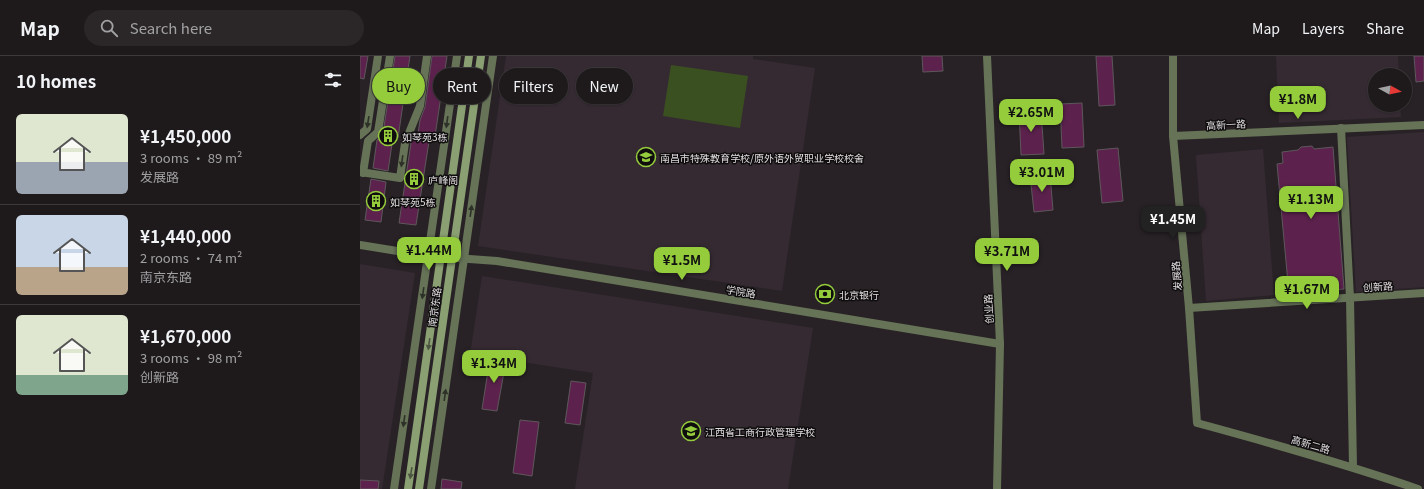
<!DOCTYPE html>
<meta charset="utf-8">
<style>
body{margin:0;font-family:Georgia,"Noto Sans SC",serif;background:#2b2729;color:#f1f3f6;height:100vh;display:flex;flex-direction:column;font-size:15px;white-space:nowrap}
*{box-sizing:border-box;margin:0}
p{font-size:13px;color:#a1a1a3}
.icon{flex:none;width:22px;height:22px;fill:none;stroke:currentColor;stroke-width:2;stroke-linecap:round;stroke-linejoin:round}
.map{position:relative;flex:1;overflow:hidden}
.details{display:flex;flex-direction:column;background:#1e1a1c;width:360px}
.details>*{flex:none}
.hud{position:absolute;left:12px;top:12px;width:380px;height:36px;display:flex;gap:8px}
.needle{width:26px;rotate:98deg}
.buttons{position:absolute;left:1008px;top:12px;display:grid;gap:8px}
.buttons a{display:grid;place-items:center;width:44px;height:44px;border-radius:50%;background:#1e1a1c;box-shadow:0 1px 3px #0004,0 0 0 1px #3c383b;font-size:20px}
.price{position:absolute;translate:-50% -34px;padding:0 9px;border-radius:8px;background:#94cc3c;color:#111;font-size:13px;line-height:26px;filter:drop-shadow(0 1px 2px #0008)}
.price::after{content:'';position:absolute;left:50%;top:24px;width:12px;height:9px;margin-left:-6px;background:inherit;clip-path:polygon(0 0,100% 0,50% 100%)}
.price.selected{background:#222;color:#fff}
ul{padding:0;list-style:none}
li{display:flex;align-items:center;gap:12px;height:100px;padding:0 16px}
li+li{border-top:1px solid #3c383b}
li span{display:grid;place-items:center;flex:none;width:112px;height:80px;border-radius:6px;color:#555}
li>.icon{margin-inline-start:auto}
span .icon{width:48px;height:48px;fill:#fffc;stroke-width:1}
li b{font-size:17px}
h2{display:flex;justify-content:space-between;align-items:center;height:48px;padding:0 16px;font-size:17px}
.tag{padding:0 14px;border-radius:18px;background:#1e1a1c;box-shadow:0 1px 3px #0004,0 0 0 1px #3c383b;font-size:14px;line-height:36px}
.tag.selected{background:#94cc3c;color:#111}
header{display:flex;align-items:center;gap:24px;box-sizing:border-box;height:56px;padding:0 20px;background:#1e1a1c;border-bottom:1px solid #3c383b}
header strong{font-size:19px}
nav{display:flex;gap:22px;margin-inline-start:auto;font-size:14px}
.search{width:280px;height:36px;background:#2b2729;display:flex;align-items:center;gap:10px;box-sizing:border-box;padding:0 14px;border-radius:22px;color:#a1a1a3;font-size:15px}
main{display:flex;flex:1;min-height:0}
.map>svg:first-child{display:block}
.built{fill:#352a32}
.green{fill:#3b5020}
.building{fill:#5c224d;stroke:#5e575b}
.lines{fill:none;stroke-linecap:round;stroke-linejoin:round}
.minor{stroke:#667357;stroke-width:8}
.tertiary{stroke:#667357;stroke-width:8}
.secondary{stroke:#8aa072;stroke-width:8}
.oneway{fill:#2d3128}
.oneway2{fill:#4c5640}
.labels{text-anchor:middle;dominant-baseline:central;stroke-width:3;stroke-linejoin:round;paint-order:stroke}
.street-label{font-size:10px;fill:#e0dcdf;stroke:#0f0d0e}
.poi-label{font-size:10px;fill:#e0dcdf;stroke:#0f0d0e;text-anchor:start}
</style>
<header>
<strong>Map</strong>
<div class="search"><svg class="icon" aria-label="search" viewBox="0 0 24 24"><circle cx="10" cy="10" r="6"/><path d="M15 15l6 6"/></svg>Search here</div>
<nav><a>Map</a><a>Layers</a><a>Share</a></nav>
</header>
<main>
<section class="details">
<h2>10 homes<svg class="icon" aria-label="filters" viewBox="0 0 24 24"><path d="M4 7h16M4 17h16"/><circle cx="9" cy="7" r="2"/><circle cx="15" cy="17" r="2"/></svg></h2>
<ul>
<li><span style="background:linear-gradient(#dfe7d0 60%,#9aa5b1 0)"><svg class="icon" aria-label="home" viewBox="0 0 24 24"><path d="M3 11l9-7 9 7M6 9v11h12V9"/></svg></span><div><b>¥1,450,000</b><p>3 rooms · 89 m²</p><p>发展路</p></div></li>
<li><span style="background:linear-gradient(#c9d6e8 65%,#b9a48a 0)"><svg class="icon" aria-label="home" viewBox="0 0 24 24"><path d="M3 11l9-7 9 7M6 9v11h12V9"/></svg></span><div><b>¥1,440,000</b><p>2 rooms · 74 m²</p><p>南京东路</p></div></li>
<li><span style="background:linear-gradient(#dfe7d0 75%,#7fa58c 0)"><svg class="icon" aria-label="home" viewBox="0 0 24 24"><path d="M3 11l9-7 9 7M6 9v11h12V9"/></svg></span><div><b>¥1,670,000</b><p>3 rooms · 98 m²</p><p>创新路</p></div></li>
</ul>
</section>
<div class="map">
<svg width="1064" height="433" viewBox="0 0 1064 433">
<rect width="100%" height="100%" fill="#282226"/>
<g class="built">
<path d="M146 0H393V3L455 12 422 235 118 190Z"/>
<path d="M916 0H1038L1039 19H1015V49H1040L1041 61 919 67Z"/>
<path d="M1064 76V231L996 236 987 81Z"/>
<path d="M903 93 914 239 846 245 836 99Z"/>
<path d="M0 208 55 217 22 433H0Z"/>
<path d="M122 220 453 272 428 433H215L233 317 110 298Z"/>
</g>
<path class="green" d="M311 9 388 20 380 72 303 60Z"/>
<g class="building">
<path d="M0 0H8L4 23 0 22Z"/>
<path d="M35 0H50L38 82 33 81 28 115 13 112 17 84 23 77Z"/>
<path d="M72 0H87L75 80 70 79 56 169 39 167 51 87 55 78H58L60 64 65 51Z"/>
<path d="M562 0H582L583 15 563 16Z"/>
<path d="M736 0H752L755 49 739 50Z"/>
<path d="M1054 0H1064V25L1056 26Z"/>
<path d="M722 47 724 91 702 92 700 48Z"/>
<path d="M681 54 684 98 661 99 659 55Z"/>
<path d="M952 90 954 93 973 91 984 233 931 238 930 229 928 227 917 108 923 107 922 96 938 94 941 91Z"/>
<path d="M758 92 763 145 742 147 737 94Z"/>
<path d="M690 118 693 154 674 156 670 119Z"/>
<path d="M11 123 26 126 21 166 5 164Z"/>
<path d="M130 302 146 305 137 355 122 353Z"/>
<path d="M211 325 226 327 220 369 205 367Z"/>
<path d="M160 364 179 366 172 420 153 417Z"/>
<path d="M82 423 102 426 101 433H81Z"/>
<path d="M0 424 19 425 18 433H0Z"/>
</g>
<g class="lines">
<g class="minor">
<path d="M627 0 640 288 637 433"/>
<path d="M813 0V80L829 252 837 367C911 387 985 408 1058 433"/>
<path d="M981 72 990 242 993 411"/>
<path d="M0 79 7 73 18 0"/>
<path d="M813 80 1064 69"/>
<path d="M0 116 40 122 45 87 60 50 67 0"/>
<path d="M3 117 8 85 18 76 30 0"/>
<path d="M829 252 1064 237"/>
</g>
<g class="tertiary">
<path d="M0 189 68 200 137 205 640 288"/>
<path d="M34 433 97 0"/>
<path d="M71 433 133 0"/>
</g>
<g class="secondary">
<path d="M48 433 109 0"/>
<path d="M59 433 121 0"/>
</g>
</g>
<defs><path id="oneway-solid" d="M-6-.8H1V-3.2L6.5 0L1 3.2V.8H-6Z"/></defs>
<g class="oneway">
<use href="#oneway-solid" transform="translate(8 66) rotate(99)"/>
<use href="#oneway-solid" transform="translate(87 66) rotate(98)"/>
<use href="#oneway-solid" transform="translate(42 105) rotate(98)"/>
<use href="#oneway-solid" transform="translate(111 155) rotate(-82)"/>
<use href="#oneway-solid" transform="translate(63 237) rotate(98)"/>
<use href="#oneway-solid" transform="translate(85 339) rotate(-82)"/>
<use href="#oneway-solid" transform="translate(44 365) rotate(98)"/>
</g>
<g class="oneway2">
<use href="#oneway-solid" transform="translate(69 288) rotate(98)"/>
<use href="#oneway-solid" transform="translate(51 417) rotate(99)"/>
</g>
<defs>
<symbol id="building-ring" viewBox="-11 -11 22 22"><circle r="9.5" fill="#0f0d0e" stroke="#94cc3c" stroke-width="1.5"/><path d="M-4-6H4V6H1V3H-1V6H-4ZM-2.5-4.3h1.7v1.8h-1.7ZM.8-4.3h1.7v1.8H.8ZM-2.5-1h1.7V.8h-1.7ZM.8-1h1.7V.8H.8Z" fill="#94cc3c"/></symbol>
<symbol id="school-ring" viewBox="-11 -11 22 22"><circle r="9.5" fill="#0f0d0e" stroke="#94cc3c" stroke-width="1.5"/><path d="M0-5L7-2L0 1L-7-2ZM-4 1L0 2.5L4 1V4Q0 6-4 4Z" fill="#94cc3c"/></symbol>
<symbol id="bank-ring" viewBox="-11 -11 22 22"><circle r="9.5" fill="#0f0d0e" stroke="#94cc3c" stroke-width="1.5"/><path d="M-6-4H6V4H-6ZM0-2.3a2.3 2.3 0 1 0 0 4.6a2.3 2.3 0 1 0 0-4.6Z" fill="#94cc3c"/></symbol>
<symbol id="university-ring" viewBox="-11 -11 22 22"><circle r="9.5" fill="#0f0d0e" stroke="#94cc3c" stroke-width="1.5"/><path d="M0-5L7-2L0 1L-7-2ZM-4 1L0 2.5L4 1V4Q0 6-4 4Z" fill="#94cc3c"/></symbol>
</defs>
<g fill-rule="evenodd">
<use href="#building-ring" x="17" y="69" width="22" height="22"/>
<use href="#school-ring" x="275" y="90" width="22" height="22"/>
<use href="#building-ring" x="43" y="112" width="22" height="22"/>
<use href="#building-ring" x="5" y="134" width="22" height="22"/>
<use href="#bank-ring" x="454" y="227" width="22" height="22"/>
<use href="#university-ring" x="320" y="364" width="22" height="22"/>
</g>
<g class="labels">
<g class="street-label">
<text transform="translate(866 68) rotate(-3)">高新一路</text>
<text transform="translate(816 220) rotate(-95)">发展路</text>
<text transform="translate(1018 230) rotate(-4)">创新路</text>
<text transform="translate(381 235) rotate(9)">学院路</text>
<text transform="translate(74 251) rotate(-82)">南京东路</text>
<text transform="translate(628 253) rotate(-93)">创业路</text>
<text transform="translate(951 388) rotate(16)">高新二路</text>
</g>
<g class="poi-label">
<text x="42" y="80">如琴苑3栋</text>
<text x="300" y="101">南昌市特殊教育学校/原外语外贸职业学校校舍</text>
<text x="68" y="123">庐峰阁</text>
<text x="30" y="145">如琴苑5栋</text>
<text x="479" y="238">北京银行</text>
<text x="345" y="375">江西省工商行政管理学校</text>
</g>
</g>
</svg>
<div class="buttons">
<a><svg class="needle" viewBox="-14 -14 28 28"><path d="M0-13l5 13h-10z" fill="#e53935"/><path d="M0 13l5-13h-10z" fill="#a1a1a3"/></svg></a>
</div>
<b class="price" style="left:938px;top:64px">¥1.8M</b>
<b class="price" style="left:671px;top:77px">¥2.65M</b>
<b class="price" style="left:682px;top:137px">¥3.01M</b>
<b class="price" style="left:951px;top:164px">¥1.13M</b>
<b class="price selected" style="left:813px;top:184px">¥1.45M</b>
<b class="price" style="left:69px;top:215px">¥1.44M</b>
<b class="price" style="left:647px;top:216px">¥3.71M</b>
<b class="price" style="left:322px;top:225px">¥1.5M</b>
<b class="price" style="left:947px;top:254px">¥1.67M</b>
<b class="price" style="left:134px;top:328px">¥1.34M</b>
<div class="hud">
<a class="tag selected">Buy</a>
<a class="tag">Rent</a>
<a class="tag">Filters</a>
<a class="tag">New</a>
</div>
</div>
</main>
